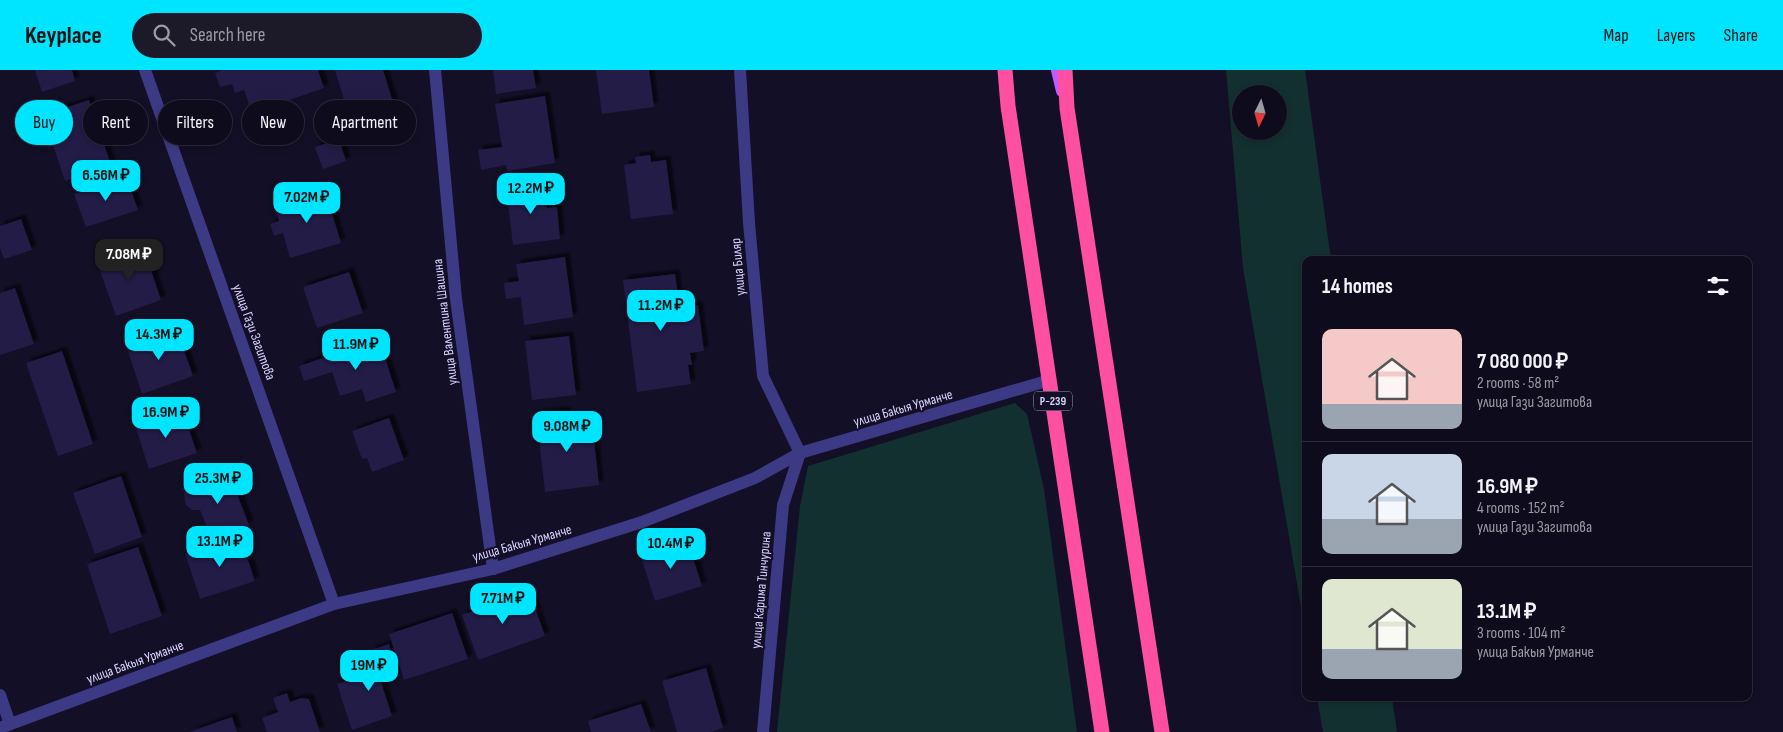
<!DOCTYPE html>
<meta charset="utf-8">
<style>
body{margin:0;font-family:"Sofia Sans Condensed",sans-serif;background:#1c1929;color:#f1f3f6;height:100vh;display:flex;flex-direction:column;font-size:19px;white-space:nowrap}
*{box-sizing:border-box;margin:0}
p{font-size:16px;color:#9b9ba3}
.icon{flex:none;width:28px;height:28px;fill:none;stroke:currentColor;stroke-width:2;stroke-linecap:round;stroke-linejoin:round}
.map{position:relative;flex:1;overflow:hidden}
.panel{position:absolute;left:1302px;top:186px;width:450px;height:445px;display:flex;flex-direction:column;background:#0e0b1c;border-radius:10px;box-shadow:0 2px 8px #0003,0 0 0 1px #2e2b3b}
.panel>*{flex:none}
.banner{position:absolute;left:15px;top:30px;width:475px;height:45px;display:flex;gap:10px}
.needle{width:32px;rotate:185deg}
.tools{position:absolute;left:1232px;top:15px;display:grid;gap:10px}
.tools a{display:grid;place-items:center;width:55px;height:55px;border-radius:50%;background:#0e0b1c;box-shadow:0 2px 8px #0003,0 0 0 1px #2e2b3b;font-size:25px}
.price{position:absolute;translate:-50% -42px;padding:0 11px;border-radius:10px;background:#00e5ff;color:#111;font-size:16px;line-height:32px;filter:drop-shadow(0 1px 2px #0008)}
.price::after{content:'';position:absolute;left:50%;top:30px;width:15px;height:11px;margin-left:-8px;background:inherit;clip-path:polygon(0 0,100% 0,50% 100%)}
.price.selected{background:#222;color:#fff}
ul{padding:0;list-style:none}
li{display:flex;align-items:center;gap:15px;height:125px;padding:0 20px}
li+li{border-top:1px solid #2e2b3b}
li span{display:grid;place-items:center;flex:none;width:140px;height:100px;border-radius:10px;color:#555}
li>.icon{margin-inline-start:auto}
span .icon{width:60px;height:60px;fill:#fffc;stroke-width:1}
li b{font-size:21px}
h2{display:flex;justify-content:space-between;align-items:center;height:60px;padding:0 20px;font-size:21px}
.tag{padding:0 18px;border-radius:22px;background:#0e0b1c;box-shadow:0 2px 8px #0003,0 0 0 1px #2e2b3b;font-size:18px;line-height:45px}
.tag.selected{background:#00e5ff;color:#111}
header{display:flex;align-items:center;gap:30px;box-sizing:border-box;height:70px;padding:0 25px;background:#00e5ff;color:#111}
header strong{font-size:24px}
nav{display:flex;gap:28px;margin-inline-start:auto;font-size:18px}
.search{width:350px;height:45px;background:#1c1929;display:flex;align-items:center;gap:12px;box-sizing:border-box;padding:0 18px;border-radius:28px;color:#9b9ba3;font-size:19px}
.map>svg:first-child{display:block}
.green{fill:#12302f;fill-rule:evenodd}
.building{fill:#241b47;filter:url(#shadow)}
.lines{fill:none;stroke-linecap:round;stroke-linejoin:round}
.minor{stroke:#3d3a85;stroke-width:12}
.major{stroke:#c25bff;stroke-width:12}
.highway{stroke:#ff4fa3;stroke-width:15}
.labels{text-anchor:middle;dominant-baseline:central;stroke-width:4.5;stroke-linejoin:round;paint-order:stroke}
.shield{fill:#130f26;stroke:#9e99be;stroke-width:1}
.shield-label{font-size:12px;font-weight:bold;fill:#d9d4ff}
.street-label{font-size:14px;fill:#d9d4ff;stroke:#130f26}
</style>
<header>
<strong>Keyplace</strong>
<div class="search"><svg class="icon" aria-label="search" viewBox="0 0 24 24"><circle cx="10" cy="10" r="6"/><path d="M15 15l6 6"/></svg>Search here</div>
<nav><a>Map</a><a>Layers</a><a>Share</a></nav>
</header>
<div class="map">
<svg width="1783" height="662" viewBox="0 0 1783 662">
<defs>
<filter id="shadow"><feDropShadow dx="4.5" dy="-4.5" stdDeviation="1" flood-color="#0009"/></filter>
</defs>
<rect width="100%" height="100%" fill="#130f26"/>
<g class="green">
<path d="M1226 0H1305L1331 190H1306V566L1243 198ZM1241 24H1279V61H1241Z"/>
<path d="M1015 333 1027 344 1044 419 1077 662H777L800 436 808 396Z"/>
<path d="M1317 628H1392L1397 662H1323Z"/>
</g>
<g class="building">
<path d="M35 0H72L75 11 42 22Z"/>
<path d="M222 0H318L324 18 252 43 244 20 235 23 232 14 220 17 215 3Z"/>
<path d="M335 0H383L396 42 366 51 360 32 346 36Z"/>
<path d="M493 0H533L536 18 496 24Z"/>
<path d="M596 0H649L654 37 602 44Z"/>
<path d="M545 26 555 93 507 101 506 95 481 100 478 80 502 77 495 34Z"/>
<path d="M89 30 111 95 65 111 43 45Z"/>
<path d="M339 69 346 91 323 99 315 77Z"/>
<path d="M650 85 651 92 666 90 673 144 631 149 624 95 636 93 635 87Z"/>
<path d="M126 106 138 140 86 157 74 124Z"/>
<path d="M544 112 547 138 557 137 560 169 513 175 506 116Z"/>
<path d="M325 120 341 173 290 188 283 163 274 166 270 154 279 151 275 136Z"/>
<path d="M21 149 32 180 4 189 0 178V156Z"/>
<path d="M143 176 161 230 116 246 97 192Z"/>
<path d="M565 187 573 247 524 255 521 227 506 229 504 213 519 211 516 194Z"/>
<path d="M349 202 363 243 317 258 303 217Z"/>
<path d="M675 204 678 226 682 225 684 237 698 235 704 281 690 283 692 295H688L691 314 637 322 623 210Z"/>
<path d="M15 218 34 274 0 285V223Z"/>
<path d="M176 258 193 306 142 324 126 275Z"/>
<path d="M569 266 576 325 532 330 525 271Z"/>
<path d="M379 269 396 322 366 332 362 319 340 326 332 302 304 311 299 296Z"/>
<path d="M62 281 93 374 58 386 26 293Z"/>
<path d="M182 339 197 383 149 399 135 355Z"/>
<path d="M565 341 567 355 592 352 599 415 545 422 536 344Z"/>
<path d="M389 348 404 390 372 402 367 388 362 389 352 361Z"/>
<path d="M229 403 249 455 212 469 200 440H192L186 435 184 424 189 418Z"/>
<path d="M121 406 142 467 95 484 73 423Z"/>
<path d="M240 466 255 511 200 529 185 484Z"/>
<path d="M687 469 702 516 655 531 640 484Z"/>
<path d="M138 477 162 546 110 564 87 494Z"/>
<path d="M529 521 545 566 478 590 462 545Z"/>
<path d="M452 543 468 589 404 610 389 564Z"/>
<path d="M389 574 398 604 380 609 392 646 352 660 337 614 378 601 371 580Z"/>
<path d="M706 598 723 658 711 662H677L662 611Z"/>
<path d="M287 623 290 632 301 628 309 629 320 662H267L262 648 278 642 273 628Z"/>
<path d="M641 634 651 662H591L588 651Z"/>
<path d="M232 647 237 662H189Z"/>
</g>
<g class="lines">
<g class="minor">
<path d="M145 0 334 534"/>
<path d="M435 0 456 229 493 499"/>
<path d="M740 0 749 153 763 306 800 383 783 435 763 662"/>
<path d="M0 625 10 654"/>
<path d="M0 658 334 534 493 499 642 452 755 408 800 383 1050 310"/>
</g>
<path class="major" d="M1057 0 1062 21"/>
<g class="highway">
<path d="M1005 0 1008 36 1102 662"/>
<path d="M1065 0 1067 38 1162 662"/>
</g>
</g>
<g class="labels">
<rect class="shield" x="1034" y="321.5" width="38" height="19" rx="4"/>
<g class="shield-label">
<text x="1053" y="331">Р-239</text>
</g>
<g class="street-label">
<text transform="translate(738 197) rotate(-95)">улица Биляр</text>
<text transform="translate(445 252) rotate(-97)">улица Валентина Шашина</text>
<text transform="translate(254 262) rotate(70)">улица Гази Загитова</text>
<text transform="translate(903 338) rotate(-16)">улица Бакыя Урманче</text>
<text transform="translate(522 473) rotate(-16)">улица Бакыя Урманче</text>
<text transform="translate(761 520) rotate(-85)">улица Карима Тинчурина</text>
<text transform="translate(135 592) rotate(-20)">улица Бакыя Урманче</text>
</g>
</g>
</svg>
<div class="tools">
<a><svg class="needle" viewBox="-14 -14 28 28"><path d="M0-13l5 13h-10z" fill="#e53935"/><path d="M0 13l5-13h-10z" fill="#9b9ba3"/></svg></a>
</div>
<b class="price" style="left:106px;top:132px">6.56M ₽</b>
<b class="price" style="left:531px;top:145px">12.2M ₽</b>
<b class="price" style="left:307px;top:154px">7.02M ₽</b>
<b class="price selected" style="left:129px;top:211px">7.08M ₽</b>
<b class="price" style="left:661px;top:262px">11.2M ₽</b>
<b class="price" style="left:159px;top:291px">14.3M ₽</b>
<b class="price" style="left:356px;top:301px">11.9M ₽</b>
<b class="price" style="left:166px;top:369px">16.9M ₽</b>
<b class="price" style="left:567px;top:383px">9.08M ₽</b>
<b class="price" style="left:218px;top:435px">25.3M ₽</b>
<b class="price" style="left:220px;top:498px">13.1M ₽</b>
<b class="price" style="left:671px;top:500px">10.4M ₽</b>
<b class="price" style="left:503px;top:555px">7.71M ₽</b>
<b class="price" style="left:369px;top:622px">19M ₽</b>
<div class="banner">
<a class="tag selected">Buy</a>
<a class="tag">Rent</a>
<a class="tag">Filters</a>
<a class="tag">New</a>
<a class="tag">Apartment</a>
</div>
<section class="panel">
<h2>14 homes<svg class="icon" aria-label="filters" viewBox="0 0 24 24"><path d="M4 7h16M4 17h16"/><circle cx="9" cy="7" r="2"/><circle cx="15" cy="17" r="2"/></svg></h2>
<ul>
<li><span style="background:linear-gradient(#f6c9c9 75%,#9aa5b1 0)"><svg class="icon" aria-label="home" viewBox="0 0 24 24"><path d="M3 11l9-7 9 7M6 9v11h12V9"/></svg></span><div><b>7 080 000 ₽</b><p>2 rooms · 58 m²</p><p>улица Гази Загитова</p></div></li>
<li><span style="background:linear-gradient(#c9d6e8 65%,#9aa5b1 0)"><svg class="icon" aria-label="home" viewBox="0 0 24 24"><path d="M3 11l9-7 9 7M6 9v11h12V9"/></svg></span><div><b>16.9M ₽</b><p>4 rooms · 152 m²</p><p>улица Гази Загитова</p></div></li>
<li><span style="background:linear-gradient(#dfe7d0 70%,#9aa5b1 0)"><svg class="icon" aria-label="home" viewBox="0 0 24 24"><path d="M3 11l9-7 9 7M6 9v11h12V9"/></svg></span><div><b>13.1M ₽</b><p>3 rooms · 104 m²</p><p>улица Бакыя Урманче</p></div></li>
</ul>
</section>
</div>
